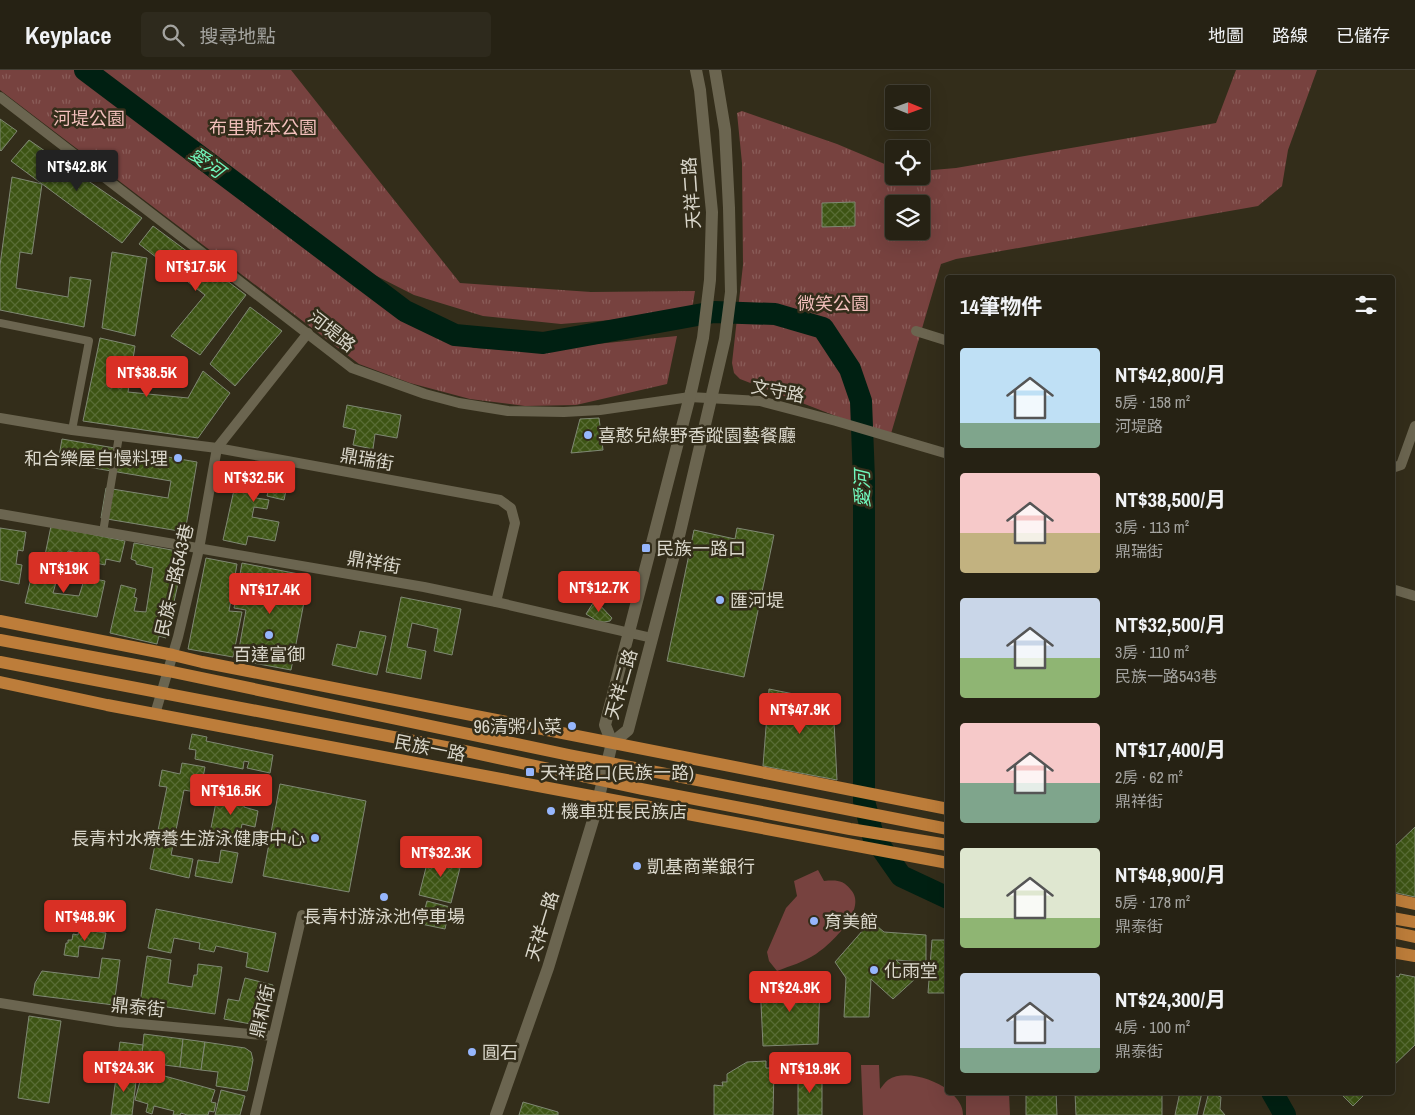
<!DOCTYPE html>
<html lang="zh-TW">
<meta charset="utf-8">
<style>
body{margin:0;font-family:"Archivo Narrow","Noto Sans TC",sans-serif;background:#2e2a1d;color:#f1f3f6;height:100vh;display:flex;flex-direction:column;font-size:19px;white-space:nowrap}
*{box-sizing:border-box;margin:0}
p{font-size:16px;color:#a4a4a0}
.icon{flex:none;width:28px;height:28px;fill:none;stroke:currentColor;stroke-width:2;stroke-linecap:round;stroke-linejoin:round}
.map{position:relative;flex:1;overflow:hidden}
.drawer{position:absolute;left:945px;top:205px;width:450px;height:820px;display:flex;flex-direction:column;background:#262214;border-radius:5px;box-shadow:0 5px 20px #0002,0 0 0 1px #423f34}
.drawer>*{flex:none}
.needle{width:32px;rotate:91deg}
.fabs{position:absolute;left:885px;top:15px;display:grid;gap:10px}
.fabs a{display:grid;place-items:center;width:45px;height:45px;border-radius:5px;background:#262214;box-shadow:0 5px 20px #0002,0 0 0 1px #423f34;font-size:25px}
.price{position:absolute;translate:-50% -42px;padding:0 11px;border-radius:5px;background:#d93025;color:#fff;font-size:16px;line-height:32px;filter:drop-shadow(0 1px 2px #0008)}
.price::after{content:'';position:absolute;left:50%;top:30px;width:15px;height:11px;margin-left:-8px;background:inherit;clip-path:polygon(0 0,100% 0,50% 100%)}
.price.selected{background:#222;color:#fff}
ul{padding:0;list-style:none}
li{display:flex;align-items:center;gap:15px;height:125px;padding:0 15px}
li span{display:grid;place-items:center;flex:none;width:140px;height:100px;border-radius:5px;color:#555}
li>.icon{margin-inline-start:auto}
span .icon{width:60px;height:60px;fill:#fffc;stroke-width:1}
li b{font-size:21px}
h2{display:flex;justify-content:space-between;align-items:center;height:60px;padding:0 15px;font-size:21px}
header{display:flex;align-items:center;gap:30px;box-sizing:border-box;height:70px;padding:0 25px;background:#262214;border-bottom:1px solid #423f34}
header strong{font-size:24px}
nav{display:flex;gap:28px;margin-inline-start:auto;font-size:18px}
.search{width:350px;height:45px;background:#2e2a1d;display:flex;align-items:center;gap:12px;box-sizing:border-box;padding:0 18px;border-radius:5px;color:#a4a4a0;font-size:19px}
.map>svg:first-child{display:block}
.green{fill:#77423f}
.park{fill:url(#park-tufts);fill-rule:evenodd}
.lines{fill:none;stroke-linecap:round;stroke-linejoin:round}
.river{stroke:#002012;stroke-width:22}
.building{fill:url(#building-cross-hatch);stroke:#7f8873}
.pedestrian{stroke:#6b6550;stroke-width:8}
.minor{stroke:#6b6550;stroke-width:10}
.tertiary{stroke:#6b6550;stroke-width:12}
.primary{stroke:#bd7d3a;stroke-width:12}
.poi-dot{fill:#96b6fd;stroke:#332d1a;stroke-width:2}
.labels{text-anchor:middle;dominant-baseline:central;stroke-width:5;stroke-linejoin:round;paint-order:stroke}
.park-label{font-size:18px;fill:#f2bfbb;stroke:#332d1a}
.street-label{font-size:18px;fill:#dad7cb;stroke:#332d1a}
.poi-label{font-size:18px;fill:#dad7cb;stroke:#332d1a;text-anchor:start}
.water-label{font-size:19px;font-style:italic;fill:#71f7bc;stroke:#332d1a}
</style>
<header>
<strong>Keyplace</strong>
<div class="search"><svg class="icon" aria-label="search" viewBox="0 0 24 24"><circle cx="10" cy="10" r="6"/><path d="M15 15l6 6"/></svg>搜尋地點</div>
<nav><a>地圖</a><a>路線</a><a>已儲存</a></nav>
</header>
<div class="map">
<svg width="1415" height="1045" viewBox="0 0 1415 1045">
<defs>
<pattern id="park-tufts" width="24" height="20" patternUnits="userSpaceOnUse" patternTransform="scale(1.25)"><rect width="24" height="20" fill="#77423f"/><path d="M3 7l-1-3M5 7V3M7 7l1-3M15 17l-1-3M17 17v-4M19 17l1-3" fill="none" stroke="#8a5d59"/></pattern>
<pattern id="building-cross-hatch" width="8" height="8" patternUnits="userSpaceOnUse" patternTransform="scale(1.25)"><rect width="8" height="8" fill="#3d5414"/><path d="M0 0l8 8M0 8l8-8" fill="none" stroke="#586c35"/></pattern>
</defs>
<rect width="100%" height="100%" fill="#332d1a"/>
<g class="green">
<path d="M818 800 824 811C837 810 843 810 851 820 868 839 831 874 816 884 804 892 790 896 777 901L769 891 767 882 786 838 797 826 794 811Z"/>
<path d="M861 995H879L880 1019C882 1017 885 1012 888 1010 904 999 933 1009 947 1019L948 1022 951 1023C958 1029 963 1036 963 1045H863Z"/>
<path d="M966 1023H1009L1010 1045H966Z"/>
</g>
<g class="park">
<path d="M0 0H77L399 248 429 262 474 278 526 281 677 266 667 314 576 335 525 336 470 329 410 313 359 294 0 20Z"/>
<path d="M92 0H291L460 213 591 222 695 221 691 246 686 244 561 254 483 246 414 225 349 192Z"/>
<path d="M1236 0H1317L1288 80 1282 116 1258 136 956 189 941 194 890 367 740 309 734 303 732 293 743 195 742 93 737 43 742 41 837 74 894 98V106H921V101L956 98 1216 53ZM894 134H921V161H894Z"/>
</g>
<g class="lines">
<g class="river">
<path d="M85 0 405 241 455 265 543 273 714 242 775 244 823 258 850 299 861 331 864 409V731L873 766 901 806 948 828"/>
<path d="M1272 1022 1285 1045"/>
</g>
</g>
<g class="building">
<path d="M0 49 17 61 1 81 0 80Z"/>
<path d="M29 70 142 148 122 173 11 91Z"/>
<path d="M12 107 42 114 32 184 20 182 16 218 68 227 70 207 91 210 84 257 0 240V195Z"/>
<path d="M855 132V156L822 157V133Z"/>
<path d="M153 156 246 225 200 285 171 266 205 225 139 174Z"/>
<path d="M112 182 147 188 135 266 102 258Z"/>
<path d="M250 237 282 261 235 316 210 294Z"/>
<path d="M100 268 135 276 128 322 188 328 203 301 230 323 198 368 83 351Z"/>
<path d="M347 335 401 345 397 368 375 364 373 379 353 375 356 360 343 357Z"/>
<path d="M599 348 603 380 571 383 580 349Z"/>
<path d="M62 369 197 392 185 462 101 448 106 418 168 428 171 411 58 392Z"/>
<path d="M245 393 290 402 284 430 267 426 269 418 259 416 256 428 269 430 267 439 254 437 252 447 279 452 275 471 248 466 246 475 223 470 239 397 244 398Z"/>
<path d="M51 456 125 471 120 492 106 489 105 495 96 493 97 487 68 481 65 494 44 490Z"/>
<path d="M0 458 26 462 23 481 18 480 16 494 22 495 19 514 0 510Z"/>
<path d="M737 458 774 465 744 607 667 591 694 460 735 469Z"/>
<path d="M134 473 177 481 183 491 166 568 159 566 157 574 110 563 121 515 136 519 134 527 137 528 134 541 146 542 153 498 136 494V491L131 489Z"/>
<path d="M206 488 237 494 229 541 242 542 233 587 188 579Z"/>
<path d="M242 493 309 506 291 600 237 590 246 540 234 538Z"/>
<path d="M34 496 59 502 53 523 79 526 85 507 105 511 97 547 25 533Z"/>
<path d="M401 527 461 539 452 585 434 581 438 559 412 553 407 577 426 581 421 609 386 602Z"/>
<path d="M595 530 612 548 610 551 604 552 597 551 586 544Z"/>
<path d="M360 561 386 566 377 605 332 595 337 574 356 578Z"/>
<path d="M769 619 833 632 837 710 763 696Z"/>
<path d="M192 664 207 667 206 671 273 685 270 703 247 698 249 692 244 691 243 699 195 689 196 680 189 679Z"/>
<path d="M182 693 205 697 200 723 184 720 171 785 193 789 189 808 150 799 167 717 159 716 162 700 180 704Z"/>
<path d="M280 714 366 731 349 822 263 806Z"/>
<path d="M219 717 247 723 244 737 258 741 255 757 242 754 238 774 209 768Z"/>
<path d="M1415 757V827L1392 822V779Z"/>
<path d="M221 780 238 783 232 813 195 806 198 790 219 793Z"/>
<path d="M430 782 462 790 451 833 419 825Z"/>
<path d="M427 831 450 837 445 859 421 854Z"/>
<path d="M156 839 276 863 268 902 246 897 248 883 216 876 214 882 199 879 200 873 174 868 171 883 148 878Z"/>
<path d="M871 851 884 862 926 865V892L896 890 916 908 893 929 871 909 869 947H844L846 908 835 892Z"/>
<path d="M79 859 106 863 103 879 79 876 78 887 64 885 66 873H68V870H72L73 864 78 865Z"/>
<path d="M932 870H948V923H928Z"/>
<path d="M147 886 171 890 168 913 192 917 194 905H197L198 894 222 897 215 944 140 933Z"/>
<path d="M102 888 120 890 114 935 33 925 35 913 42 901 99 908Z"/>
<path d="M1400 904 1415 907V975L1392 997V933L1395 906 1399 907Z"/>
<path d="M245 908 273 915 266 946 256 955 224 949 228 929 239 931Z"/>
<path d="M760 912 820 913 818 974 763 976Z"/>
<path d="M29 946 61 951 49 1033 18 1028Z"/>
<path d="M144 964 183 969 180 997 141 992Z"/>
<path d="M183 969 205 972 201 1000 180 997Z"/>
<path d="M120 972 143 975 140 998 117 995Z"/>
<path d="M205 972 245 978 251 982 253 990 247 1021 216 1016 218 1002 201 1000Z"/>
<path d="M766 991V998H774L773 1045H714V1015L723 1016 722 1012H727V1004L747 992Z"/>
<path d="M117 1000 137 1003 132 1045H111Z"/>
<path d="M143 1000 215 1020 211 1032 216 1033 214 1042 209 1041 208 1045H187L181 1043 180 1045H173L174 1041 154 1036 152 1044 146 1042 148 1034 135 1030Z"/>
<path d="M798 1003 822 1004V1045H798Z"/>
<path d="M221 1020 245 1026 240 1045H215Z"/>
<path d="M1026 1022H1056L1057 1045H1026Z"/>
<path d="M1075 1022H1162V1045H1076Z"/>
<path d="M1180 1022H1202L1197 1045H1175Z"/>
<path d="M1209 1022 1221 1027 1220 1039 1225 1045H1203Z"/>
<path d="M1339 1022H1367L1353 1036Z"/>
<path d="M523 1032 558 1042V1045H519Z"/>
</g>
<g class="lines">
<g class="pedestrian">
<path d="M0 253 89 271 72 360"/>
<path d="M103 462 119 366"/>
</g>
<g class="minor">
<path d="M0 27 352 298 425 324 459 333 508 341 564 342 600 340 690 327 760 331 836 351 948 384"/>
<path d="M916 261 948 271"/>
<path d="M0 348 72 360 217 378 500 430 511 438 515 453 496 532"/>
<path d="M1392 398 1401 395 1415 356"/>
<path d="M0 444 424 517 496 532 652 568"/>
<path d="M1392 519 1415 526"/>
<path d="M155 644 178 567 199 479 217 378 308 263"/>
<path d="M0 933 118 952 273 966"/>
<path d="M255 1045 302 845"/>
</g>
<g class="tertiary">
<path d="M612 673 628 660 680 462 725 269 731 222 729 138 725 60 715 0"/>
<path d="M612 673 605 655 691 322 703 268 710 210 712 142 700 20 696 0"/>
<path d="M496 1045 548 898 594 747 612 673"/>
</g>
<g class="primary">
<path d="M0 551 173 585 202 592 948 739"/>
<path d="M0 570 168 601 569 685 948 759"/>
<path d="M0 592 456 679 642 719 850 759 948 775"/>
<path d="M0 612 107 635 948 793"/>
<path d="M1392 829 1415 834"/>
<path d="M1392 848 1415 852"/>
<path d="M1392 862 1415 867"/>
<path d="M1392 882 1415 886"/>
</g>
</g>
<g class="poi-dot">
<circle cx="588" cy="365" r="5"/>
<circle cx="178" cy="388" r="5"/>
<rect x="641" y="473" width="10" height="10" rx="2.5"/>
<circle cx="720" cy="530" r="5"/>
<circle cx="269" cy="565" r="5"/>
<circle cx="572" cy="656" r="5"/>
<rect x="525" y="697" width="10" height="10" rx="2.5"/>
<circle cx="551" cy="741" r="5"/>
<circle cx="315" cy="768" r="5"/>
<circle cx="637" cy="796" r="5"/>
<circle cx="384" cy="827" r="5"/>
<circle cx="814" cy="851" r="5"/>
<circle cx="874" cy="900" r="5"/>
<circle cx="472" cy="982" r="5"/>
</g>
<g class="labels">
<g class="park-label">
<text x="89" y="48">河堤公園</text>
<text x="263" y="57">布里斯本公園</text>
<text x="833" y="233">微笑公園</text>
</g>
<g class="street-label">
<text transform="translate(691 123) rotate(-94)">天祥二路</text>
<text transform="translate(332 261) rotate(38)">河堤路</text>
<text transform="translate(778 321) rotate(11)">文守路</text>
<text transform="translate(367 389) rotate(10)">鼎瑞街</text>
<text transform="translate(374 492) rotate(10)">鼎祥街</text>
<text transform="translate(174 510) rotate(-77)">民族一路543巷</text>
<text transform="translate(621 614) rotate(-74)">天祥二路</text>
<text transform="translate(430 678) rotate(11)">民族一路</text>
<text transform="translate(542 856) rotate(-73)">天祥一路</text>
<text transform="translate(138 937) rotate(6)">鼎泰街</text>
<text transform="translate(262 941) rotate(-77)">鼎和街</text>
</g>
<g class="poi-label">
<text x="598" y="365">喜憨兒綠野香蹤園藝餐廳</text>
<text x="168" y="388" text-anchor="end">和合樂屋自慢料理</text>
<text x="656" y="478">民族一路口</text>
<text x="730" y="530">匯河堤</text>
<text x="269" y="584" text-anchor="middle">百達富御</text>
<text x="562" y="656" text-anchor="end">96清粥小菜</text>
<text x="540" y="702">天祥路口(民族一路)</text>
<text x="561" y="741">機車班長民族店</text>
<text x="305" y="768" text-anchor="end">長青村水療養生游泳健康中心</text>
<text x="647" y="796">凱基商業銀行</text>
<text x="384" y="846" text-anchor="middle">長青村游泳池停車場</text>
<text x="824" y="851">育美館</text>
<text x="884" y="900">化雨堂</text>
<text x="482" y="982">圓石</text>
</g>
<g class="water-label">
<text transform="translate(207 92) rotate(37)">愛河</text>
<text transform="translate(862 419) rotate(-91)">愛河</text>
</g>
</g>
</svg>
<div class="fabs">
<a><svg class="needle" viewBox="-14 -14 28 28"><path d="M0-13l5 13h-10z" fill="#e53935"/><path d="M0 13l5-13h-10z" fill="#a4a4a0"/></svg></a>
<a><svg class="icon" aria-label="locate" viewBox="0 0 24 24"><circle cx="12" cy="12" r="6"/><path d="M12 2v4M12 18v4M2 12h4M18 12h4"/></svg></a>
<a><svg class="icon" aria-label="layers" viewBox="0 0 24 24"><path d="M12 4l9 5-9 5-9-5zM3 14l9 5 9-5"/></svg></a>
</div>
<b class="price selected" style="left:77px;top:122px">NT$42.8K</b>
<b class="price" style="left:196px;top:222px">NT$17.5K</b>
<b class="price" style="left:147px;top:328px">NT$38.5K</b>
<b class="price" style="left:254px;top:433px">NT$32.5K</b>
<b class="price" style="left:64px;top:524px">NT$19K</b>
<b class="price" style="left:599px;top:543px">NT$12.7K</b>
<b class="price" style="left:270px;top:545px">NT$17.4K</b>
<b class="price" style="left:800px;top:665px">NT$47.9K</b>
<b class="price" style="left:231px;top:746px">NT$16.5K</b>
<b class="price" style="left:441px;top:808px">NT$32.3K</b>
<b class="price" style="left:85px;top:872px">NT$48.9K</b>
<b class="price" style="left:790px;top:943px">NT$24.9K</b>
<b class="price" style="left:124px;top:1023px">NT$24.3K</b>
<b class="price" style="left:810px;top:1024px">NT$19.9K</b>
<section class="drawer">
<h2>14筆物件<svg class="icon" aria-label="filters" viewBox="0 0 24 24"><path d="M4 7h16M4 17h16"/><circle cx="9" cy="7" r="2"/><circle cx="15" cy="17" r="2"/></svg></h2>
<ul>
<li><span style="background:linear-gradient(#bfe0f5 75%,#7fa58c 0)"><svg class="icon" aria-label="home" viewBox="0 0 24 24"><path d="M3 11l9-7 9 7M6 9v11h12V9"/></svg></span><div><b>NT$42,800/月</b><p>5房 · 158 m²</p><p>河堤路</p></div></li>
<li><span style="background:linear-gradient(#f6c9c9 60%,#c2b280 0)"><svg class="icon" aria-label="home" viewBox="0 0 24 24"><path d="M3 11l9-7 9 7M6 9v11h12V9"/></svg></span><div><b>NT$38,500/月</b><p>3房 · 113 m²</p><p>鼎瑞街</p></div></li>
<li><span style="background:linear-gradient(#c9d6e8 60%,#8fb573 0)"><svg class="icon" aria-label="home" viewBox="0 0 24 24"><path d="M3 11l9-7 9 7M6 9v11h12V9"/></svg></span><div><b>NT$32,500/月</b><p>3房 · 110 m²</p><p>民族一路543巷</p></div></li>
<li><span style="background:linear-gradient(#f6c9c9 60%,#7fa58c 0)"><svg class="icon" aria-label="home" viewBox="0 0 24 24"><path d="M3 11l9-7 9 7M6 9v11h12V9"/></svg></span><div><b>NT$17,400/月</b><p>2房 · 62 m²</p><p>鼎祥街</p></div></li>
<li><span style="background:linear-gradient(#dfe7d0 70%,#8fb573 0)"><svg class="icon" aria-label="home" viewBox="0 0 24 24"><path d="M3 11l9-7 9 7M6 9v11h12V9"/></svg></span><div><b>NT$48,900/月</b><p>5房 · 178 m²</p><p>鼎泰街</p></div></li>
<li><span style="background:linear-gradient(#c9d6e8 75%,#7fa58c 0)"><svg class="icon" aria-label="home" viewBox="0 0 24 24"><path d="M3 11l9-7 9 7M6 9v11h12V9"/></svg></span><div><b>NT$24,300/月</b><p>4房 · 100 m²</p><p>鼎泰街</p></div></li>
</ul>
</section>
</div>
